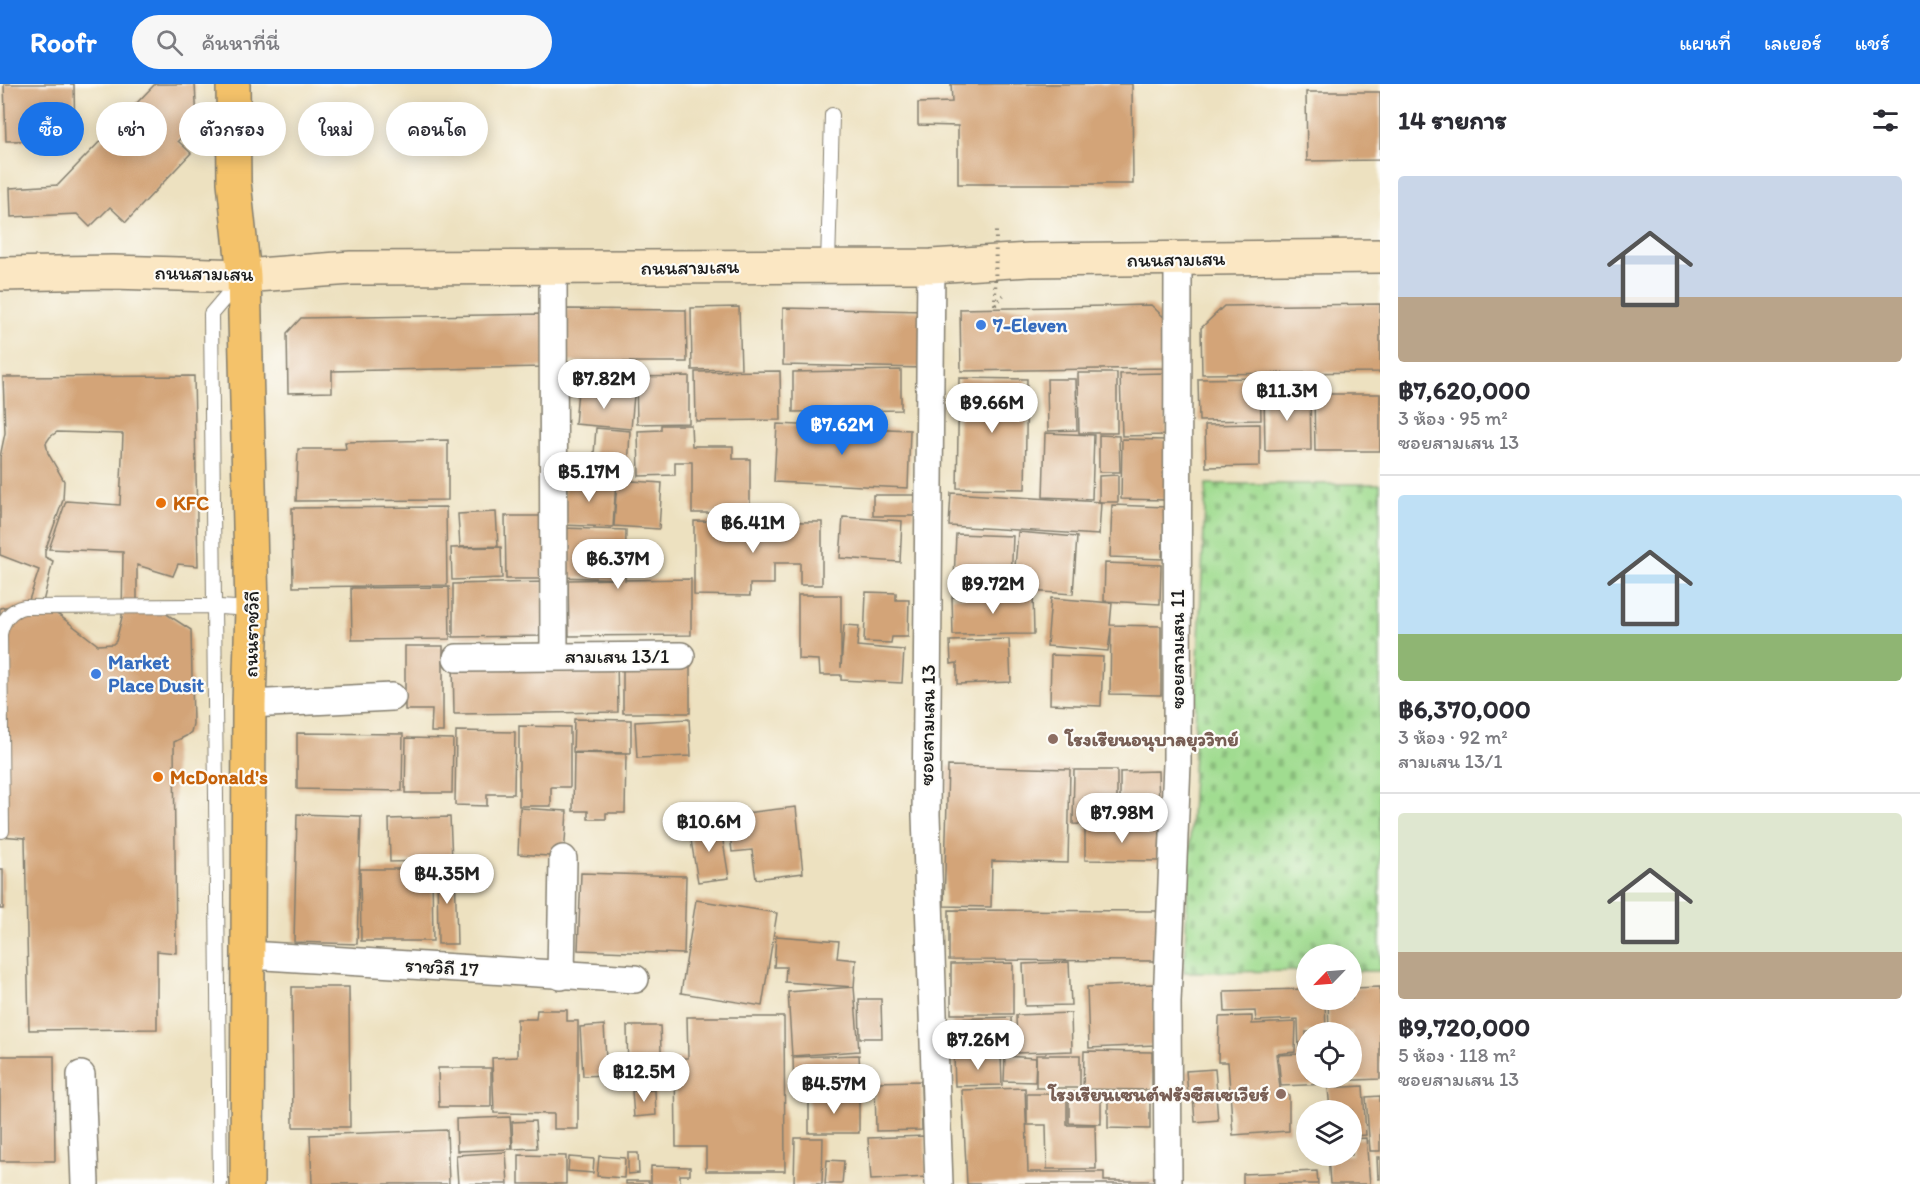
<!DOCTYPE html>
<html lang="th">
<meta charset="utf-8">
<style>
body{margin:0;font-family:Itim,"Playpen Sans Thai",sans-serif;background:#f7f7f7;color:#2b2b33;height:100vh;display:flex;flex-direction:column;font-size:22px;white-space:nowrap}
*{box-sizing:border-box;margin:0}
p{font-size:20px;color:#7c7c81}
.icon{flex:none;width:33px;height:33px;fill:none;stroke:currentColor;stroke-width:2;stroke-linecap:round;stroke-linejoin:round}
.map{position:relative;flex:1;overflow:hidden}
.side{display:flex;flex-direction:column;background:#fff;width:540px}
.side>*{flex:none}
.guide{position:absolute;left:18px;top:18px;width:570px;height:54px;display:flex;gap:12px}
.needle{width:39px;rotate:245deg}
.buttons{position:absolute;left:1296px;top:860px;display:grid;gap:12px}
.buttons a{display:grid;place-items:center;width:66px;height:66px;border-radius:50%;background:#fff;box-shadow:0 3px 15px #0003;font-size:30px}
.price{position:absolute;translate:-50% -51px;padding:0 14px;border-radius:21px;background:#fff;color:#222;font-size:20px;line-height:39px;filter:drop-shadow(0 2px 3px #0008)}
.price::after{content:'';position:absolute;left:50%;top:36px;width:18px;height:14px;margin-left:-9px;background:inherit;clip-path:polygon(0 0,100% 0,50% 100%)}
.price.on{background:#1a73e8;color:#fff}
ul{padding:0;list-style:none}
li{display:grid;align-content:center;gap:12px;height:318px;padding:0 18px}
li+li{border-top:2px solid #e1e1e2}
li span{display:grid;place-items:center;height:186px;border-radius:6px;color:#555}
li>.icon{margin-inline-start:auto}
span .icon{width:108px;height:108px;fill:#fffc;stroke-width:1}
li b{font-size:26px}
h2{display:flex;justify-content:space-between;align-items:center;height:72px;padding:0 18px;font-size:26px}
.chip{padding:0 21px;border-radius:27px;background:#fff;box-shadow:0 3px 15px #0003;font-size:21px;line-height:54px}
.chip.on{background:#1a73e8;color:#fff}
header{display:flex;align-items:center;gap:36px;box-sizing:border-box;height:84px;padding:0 30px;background:#1a73e8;color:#fff}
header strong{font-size:28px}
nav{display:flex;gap:33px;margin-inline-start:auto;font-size:21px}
.search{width:420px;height:54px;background:#f7f7f7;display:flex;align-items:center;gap:15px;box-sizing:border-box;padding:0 21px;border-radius:33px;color:#7c7c81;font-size:22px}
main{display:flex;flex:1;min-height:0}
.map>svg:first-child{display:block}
.cemetery{fill:url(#cemetery-stones);stroke:#5e7c56;stroke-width:1.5}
.building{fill:#d3a478;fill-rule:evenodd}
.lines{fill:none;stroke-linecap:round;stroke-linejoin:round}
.lane-casing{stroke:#847e6e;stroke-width:16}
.street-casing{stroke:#847e6e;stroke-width:30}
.secondary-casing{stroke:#847e6e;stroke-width:36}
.primary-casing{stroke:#847e6e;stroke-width:36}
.path{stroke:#847e6e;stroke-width:4;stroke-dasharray:1.5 4.5;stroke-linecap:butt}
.lane{stroke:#fff;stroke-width:14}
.street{stroke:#fff;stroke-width:27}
.secondary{stroke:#fbe7c3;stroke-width:33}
.primary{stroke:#f4c26a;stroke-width:33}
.path-bridge{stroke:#847e6e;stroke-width:4;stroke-dasharray:1.5 4.5;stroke-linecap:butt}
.shop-dot{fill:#3f7fe0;stroke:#fdfcf7;stroke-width:2}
.food-dot{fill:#e8710a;stroke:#fdfcf7;stroke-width:2}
.education-dot{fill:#8d6e63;stroke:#fdfcf7;stroke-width:2}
.labels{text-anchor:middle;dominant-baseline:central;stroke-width:4.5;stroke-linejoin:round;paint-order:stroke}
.street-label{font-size:20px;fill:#1c1c1c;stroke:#fdfcf7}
.shop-label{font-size:20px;font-weight:bold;fill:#366cbe;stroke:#fdfcf7;text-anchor:start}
.food-label{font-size:20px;font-weight:bold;fill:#c56008;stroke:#fdfcf7;text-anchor:start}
.education-label{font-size:20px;font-weight:bold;fill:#785e54;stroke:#fdfcf7;text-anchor:start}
</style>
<header>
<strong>Roofr</strong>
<div class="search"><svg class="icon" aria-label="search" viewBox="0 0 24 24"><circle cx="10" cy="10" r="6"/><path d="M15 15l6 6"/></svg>ค้นหาที่นี่</div>
<nav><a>แผนที่</a><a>เลเยอร์</a><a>แชร์</a></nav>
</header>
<main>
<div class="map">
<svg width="1380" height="1100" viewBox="0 0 1380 1100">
<defs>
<pattern id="cemetery-stones" width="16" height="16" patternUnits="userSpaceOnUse" patternTransform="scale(1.5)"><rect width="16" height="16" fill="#a0dc90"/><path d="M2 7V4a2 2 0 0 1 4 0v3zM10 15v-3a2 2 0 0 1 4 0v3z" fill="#89bc7c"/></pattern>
</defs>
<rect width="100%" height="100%" fill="#fdfcf7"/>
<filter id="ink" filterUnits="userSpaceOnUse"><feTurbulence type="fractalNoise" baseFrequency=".0167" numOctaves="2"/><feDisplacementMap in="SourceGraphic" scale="12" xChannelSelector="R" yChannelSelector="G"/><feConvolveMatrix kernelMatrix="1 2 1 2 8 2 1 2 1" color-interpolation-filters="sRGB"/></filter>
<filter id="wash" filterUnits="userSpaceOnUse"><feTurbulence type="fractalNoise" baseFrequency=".008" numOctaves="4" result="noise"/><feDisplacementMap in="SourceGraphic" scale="24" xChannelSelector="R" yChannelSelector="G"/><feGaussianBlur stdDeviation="1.35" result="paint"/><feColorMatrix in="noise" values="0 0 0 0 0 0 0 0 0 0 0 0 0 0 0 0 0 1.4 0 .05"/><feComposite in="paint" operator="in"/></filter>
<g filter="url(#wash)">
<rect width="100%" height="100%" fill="#ede1c0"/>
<path class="cemetery" d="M1206 400H1380V887H1352V870H1306V887L1184 888Z"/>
<g id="blocks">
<g class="building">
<path d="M4 0H74L75 56 6 57Z"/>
<path d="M155 0H195L197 37 178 57 191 69 126 138 110 123 90 143 77 130 11 133 10 104 58 101Z"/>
<path d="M951 0H1132L1133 100H958V42L918 41V19L952 18Z"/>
<path d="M1306 8H1380V76L1307 77Z"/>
<path d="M1380 220V288L1202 290 1201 244 1224 222Z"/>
<path d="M1151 221 1171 240 1172 284 961 287 960 225Z"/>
<path d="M739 223 741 285 692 286 691 224Z"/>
<path d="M783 224 926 227 925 284 783 281Z"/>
<path d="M566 225 686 226 687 278H566Z"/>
<path d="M545 230 546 283 332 287V308L288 309 287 249 301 234Z"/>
<path d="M901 286V326L793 328V288Z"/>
<path d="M780 287 781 336 696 337 695 288Z"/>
<path d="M1078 289H1117V349H1079Z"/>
<path d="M1165 289 1167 351 1122 352 1120 290Z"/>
<path d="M194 292 198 482 178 480 173 492 137 481V528L159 525 191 546 193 640 191 648 186 652 174 658 176 869 157 867V945L29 946 25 754 0 752V524L28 519 39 486 0 471V373L5 349 3 293ZM57 348 123 350 120 421 66 417 49 465 123 468 122 533 116 557 113 560 98 561 60 532 42 522 53 477 45 473V467L63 416 64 397 48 369 46 359 50 353Z"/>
<path d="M689 292V339L637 340 636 293Z"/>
<path d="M959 294 1027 295 1025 405 957 404Z"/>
<path d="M1260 294 1261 336 1199 337 1198 295Z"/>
<path d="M1047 295H1076L1077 346 1048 347Z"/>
<path d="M578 306 634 311 631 345 575 340Z"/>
<path d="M1264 310H1310L1311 366 1265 367Z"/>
<path d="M1314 310H1380V367H1315Z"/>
<path d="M777 340 910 346 908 404 774 398Z"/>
<path d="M1260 340V382L1206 383 1205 341Z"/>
<path d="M661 341H691L692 362H733V375H750V429H692V378H675V391L639 392 638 347 661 346Z"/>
<path d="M596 344 630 347 628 386 593 383Z"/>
<path d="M1045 349 1094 351 1092 415 1043 413Z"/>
<path d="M1099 351 1119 352 1120 388H1099Z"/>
<path d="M1122 355 1166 356V416L1121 415Z"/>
<path d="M448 356V416L296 417 298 365H346L345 358Z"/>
<path d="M1118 391V418H1099V392Z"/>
<path d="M565 394 616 397 613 443 562 441Z"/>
<path d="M617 396 662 399 659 445 614 442Z"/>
<path d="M951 409 1101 418 1099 451 949 442Z"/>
<path d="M873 411H915L914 432H873Z"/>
<path d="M1112 421 1165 423 1162 475 1110 473Z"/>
<path d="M446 423 447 501 293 503 292 424Z"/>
<path d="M496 428 498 462 460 463 458 430Z"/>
<path d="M505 432H551L552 495H506Z"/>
<path d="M843 433 902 437 900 478 840 474Z"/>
<path d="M694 437 822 438V501H800V479H774V500H750V512L694 511Z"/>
<path d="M562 444 626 446 625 496 691 495V551L569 552 568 496 622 495 560 493Z"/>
<path d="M1018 448 1077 453 1073 510 1013 506Z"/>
<path d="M956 450 1013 452 1011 499 954 496Z"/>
<path d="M501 463 502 494 452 496 451 464Z"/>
<path d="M1105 479 1161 481 1160 520 1104 517Z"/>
<path d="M543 498 545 552 453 553V500Z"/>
<path d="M449 503 450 555 352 556 351 504Z"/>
<path d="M866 508 896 509V516H909L908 553H892L891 559 864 558Z"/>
<path d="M798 511H841V584L844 541 859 542 857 562 904 566 902 599 841 596V591H820L819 576 798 575Z"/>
<path d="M1033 511 1034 550 953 551 952 513Z"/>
<path d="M1051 514 1112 519 1110 541 1161 542V611L1110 610 1111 544 1108 567 1047 562Z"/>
<path d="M1009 555 1011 598 957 600V579L951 580 950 557Z"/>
<path d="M405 562H443V648H431L432 626H405Z"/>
<path d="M1051 571 1103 573 1101 622 1050 620Z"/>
<path d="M617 575 618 628 454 630 453 577Z"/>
<rect x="623" y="575" width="67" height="54"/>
<path d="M574 635 631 636V669L573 668Z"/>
<path d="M689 635 691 672 637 674 635 638Z"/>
<path d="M519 642 570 643V703H551V722H519Z"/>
<path d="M456 647 515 648 514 710H487V722L455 721Z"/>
<path d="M297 649 403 650 402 707 297 705Z"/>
<path d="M406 654 453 655 452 709H405Z"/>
<path d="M574 669 626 670 625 729H606V735H588V727H573Z"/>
<path d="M948 682 1070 685 1068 779 992 777 991 823 944 822Z"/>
<path d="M1074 686H1117V741L1073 740Z"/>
<path d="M1158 687 1159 723 1120 724V688Z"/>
<path d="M796 723 803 789 756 795 752 766 732 768 728 731Z"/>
<path d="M520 724 567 727 564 773 518 770Z"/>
<path d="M297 730 361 732 357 860 294 858Z"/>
<path d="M450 733 452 776 390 778 389 735Z"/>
<path d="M720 739 729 794 698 798 689 744Z"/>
<path d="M1085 744 1160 745 1159 777 1085 776Z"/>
<path d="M437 781H455L457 860H438Z"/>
<rect x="0" y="785" width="3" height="40"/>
<path d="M360 785H432L433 857H361Z"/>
<path d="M581 789 686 792 684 870 578 866Z"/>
<path d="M696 816 777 829 762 922 681 909Z"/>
<path d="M949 826 1158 827V877L949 876Z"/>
<path d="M776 852 839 857 837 874 856 876 854 903 859 967 792 972 788 908 854 903 785 898 786 883H774Z"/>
<path d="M1069 878 1071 921 1025 922 1023 880Z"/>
<path d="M1013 879V930H951V880Z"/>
<path d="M1153 900 1155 961 1089 964 1087 903Z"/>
<path d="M292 903H349L350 1043H293Z"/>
<path d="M1380 903V995L1331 997V993H1352V948H1329L1328 915H1352V904Z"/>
<path d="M1306 905V915H1325L1326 948H1306V993H1328V1000L1281 1002 1278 971 1299 970 1298 935 1256 937 1255 927 1225 928 1224 907Z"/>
<path d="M859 915H881L882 954H860Z"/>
<path d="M537 926H567V937H578V1045H554V1030L494 1029 492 974 517 973V935H536Z"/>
<path d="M1071 929 1072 967 1017 969 1016 931Z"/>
<path d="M1252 932V940L1296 938 1295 968 1276 970 1280 1004 1289 1012V1047L1233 1051 1228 978H1218L1219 933Z"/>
<path d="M687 933H784L785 1087H706V1063H676L675 974H688Z"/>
<path d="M1011 933 1012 966 953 967 952 935Z"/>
<path d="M604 941 607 991 583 992 580 943Z"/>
<path d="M627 942H660L662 990 628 991Z"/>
<path d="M1084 967 1152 968V1006L1083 1005Z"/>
<path d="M859 971 861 1007 794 1009 793 973Z"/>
<path d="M1001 971 1002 1001 955 1002 954 972Z"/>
<rect x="1036" y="971" width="44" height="33"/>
<path d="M0 972H54L55 1077H0Z"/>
<path d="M1005 972 1036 974 1035 998 1004 997Z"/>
<path d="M438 984H491V1023H439Z"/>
<path d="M1215 985 1217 1008 1188 1010 1186 987Z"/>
<path d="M921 997 922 1046 876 1047 875 998Z"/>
<path d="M1363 1002 1366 1051 1352 1052V1026H1330L1328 1004Z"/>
<path d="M1025 1004 1028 1088H1104V1097H1159V1100H967L962 1006Z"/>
<path d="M655 1006 656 1031 634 1033 632 1007Z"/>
<path d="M1069 1008 1101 1009V1040L1069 1039Z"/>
<path d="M1108 1009 1150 1010V1045L1108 1044Z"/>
<path d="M1027 1010H1067V1041H1095L1096 1085H1047L1046 1041H1027Z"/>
<path d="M1216 1011 1218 1036 1195 1038 1193 1012Z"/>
<path d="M1380 1012V1067H1370L1366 1013Z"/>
<rect x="809" y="1013" width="50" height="36"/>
<path d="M510 1033 512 1065 457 1067 456 1035Z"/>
<path d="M535 1037 537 1064 513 1065 512 1038Z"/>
<path d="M447 1046 449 1100H312L310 1051Z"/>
<path d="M925 1052 927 1093 871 1096 868 1054Z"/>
<path d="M795 1054H823L822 1100H794Z"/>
<path d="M1366 1054 1370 1100H1330L1328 1071H1352V1055Z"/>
<path d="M506 1068 508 1100H458L456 1071Z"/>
<path d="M628 1069H638L639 1089 628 1090Z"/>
<path d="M519 1071 566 1072V1100H519Z"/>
<path d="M599 1072 625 1074 624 1094 597 1092Z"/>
<path d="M569 1073 594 1075 593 1089 568 1087Z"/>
<path d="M1377 1073H1380V1095H1378Z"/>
<path d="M827 1076 844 1077 842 1100H825Z"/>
<path d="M651 1082 690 1083V1091H680V1100H651Z"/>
<path d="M1317 1087 1318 1100H1243V1090Z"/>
<rect x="626" y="1097" width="23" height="3"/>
</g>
</g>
</g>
<g filter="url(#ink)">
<use href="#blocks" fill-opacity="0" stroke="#847e6e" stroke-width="1.5"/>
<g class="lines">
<defs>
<g id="lane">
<path d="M828 181 832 31"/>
<path d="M2 747 0 550C3 536 10 526 24 523L203 522 252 525"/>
<path d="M220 1100 211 230 239 197"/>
</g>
<g id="street">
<path d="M931 182 926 731 939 1100"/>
<path d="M553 185 554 572"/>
<path d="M457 574 681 572"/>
<path d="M249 620 392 613"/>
<path d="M249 871 635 895"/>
<path d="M561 892 563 775"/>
<path d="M81 991 85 1100"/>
<path d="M1168 1100 1167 918 1177 680 1178 175"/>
</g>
<path id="secondary" d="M0 190 113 188 244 192 351 184 931 182 1029 176 1380 172"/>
<path id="primary" d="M233 0 234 98 244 192 252 525 249 620 247 1100"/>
</defs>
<use href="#lane" class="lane-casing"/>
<use href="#street" class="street-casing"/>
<use href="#secondary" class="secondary-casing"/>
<use href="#primary" class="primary-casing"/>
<path class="path" d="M995 221 1003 211"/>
<use href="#lane" class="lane"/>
<use href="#street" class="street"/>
<use href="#secondary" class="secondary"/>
<use href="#primary" class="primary"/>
<path class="path-bridge" d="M995 221 996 147"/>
</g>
</g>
<g class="shop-dot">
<circle cx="981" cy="241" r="6"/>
<circle cx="96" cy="590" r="6"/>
</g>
<g class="food-dot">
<circle cx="161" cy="419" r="6"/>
<circle cx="158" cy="693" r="6"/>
</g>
<g class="education-dot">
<circle cx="1053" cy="655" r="6"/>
<circle cx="1281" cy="1010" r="6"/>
</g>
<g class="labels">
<g class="street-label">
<text transform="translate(1176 175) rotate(-1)">ถนนสามเสน</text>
<text transform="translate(690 183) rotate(-1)">ถนนสามเสน</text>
<text transform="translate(204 189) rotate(1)">ถนนสามเสน</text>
<text transform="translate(251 550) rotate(-89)">ถนนราชวิถี</text>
<text transform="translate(1177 565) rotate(-90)">ซอยสามเสน 11</text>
<text x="617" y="572">สามเสน 13/1</text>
<text transform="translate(927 641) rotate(-89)">ซอยสามเสน 13</text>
<text transform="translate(442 883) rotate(4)">ราชวิถี 17</text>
</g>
<g class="shop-label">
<text x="993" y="241">7-Eleven</text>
<text x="108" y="578">Market<tspan x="108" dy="23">Place Dusit</tspan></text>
</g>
<g class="food-label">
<text x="173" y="419">KFC</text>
<text x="170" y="693">McDonald's</text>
</g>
<g class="education-label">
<text x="1065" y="655">โรงเรียนอนุบาลยุววิทย์</text>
<text x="1269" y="1010" text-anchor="end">โรงเรียนเซนต์ฟรังซีสเซเวียร์</text>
</g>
</g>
</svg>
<div class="buttons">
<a><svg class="needle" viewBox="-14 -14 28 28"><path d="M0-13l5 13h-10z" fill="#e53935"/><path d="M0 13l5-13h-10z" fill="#7c7c81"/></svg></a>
<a><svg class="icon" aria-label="locate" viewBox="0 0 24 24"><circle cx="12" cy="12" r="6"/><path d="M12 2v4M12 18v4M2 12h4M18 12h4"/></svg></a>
<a><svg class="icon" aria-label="layers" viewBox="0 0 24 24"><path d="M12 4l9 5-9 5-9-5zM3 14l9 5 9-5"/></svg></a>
</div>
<b class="price" style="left:604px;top:326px">฿7.82M</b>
<b class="price" style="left:1287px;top:338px">฿11.3M</b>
<b class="price" style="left:992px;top:350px">฿9.66M</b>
<b class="price on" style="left:842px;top:372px">฿7.62M</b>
<b class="price" style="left:589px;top:419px">฿5.17M</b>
<b class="price" style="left:753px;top:470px">฿6.41M</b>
<b class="price" style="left:618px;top:506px">฿6.37M</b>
<b class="price" style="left:993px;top:531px">฿9.72M</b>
<b class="price" style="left:1122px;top:760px">฿7.98M</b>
<b class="price" style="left:709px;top:769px">฿10.6M</b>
<b class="price" style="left:447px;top:821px">฿4.35M</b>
<b class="price" style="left:978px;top:987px">฿7.26M</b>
<b class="price" style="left:644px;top:1019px">฿12.5M</b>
<b class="price" style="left:834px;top:1031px">฿4.57M</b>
<div class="guide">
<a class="chip on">ซื้อ</a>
<a class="chip">เช่า</a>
<a class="chip">ตัวกรอง</a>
<a class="chip">ใหม่</a>
<a class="chip">คอนโด</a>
</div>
</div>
<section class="side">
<h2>14 รายการ<svg class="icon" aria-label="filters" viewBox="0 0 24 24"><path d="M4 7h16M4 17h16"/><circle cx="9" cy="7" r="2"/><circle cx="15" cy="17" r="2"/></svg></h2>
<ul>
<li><span style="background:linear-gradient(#c9d6e8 65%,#b9a48a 0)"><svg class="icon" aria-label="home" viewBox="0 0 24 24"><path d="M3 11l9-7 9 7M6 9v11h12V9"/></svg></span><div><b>฿7,620,000</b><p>3 ห้อง · 95 m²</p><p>ซอยสามเสน 13</p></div></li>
<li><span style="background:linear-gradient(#bfe0f5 75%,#8fb573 0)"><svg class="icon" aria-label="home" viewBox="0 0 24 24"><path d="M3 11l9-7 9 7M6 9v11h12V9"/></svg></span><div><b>฿6,370,000</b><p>3 ห้อง · 92 m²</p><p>สามเสน 13/1</p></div></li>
<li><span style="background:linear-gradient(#dfe7d0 75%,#b9a48a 0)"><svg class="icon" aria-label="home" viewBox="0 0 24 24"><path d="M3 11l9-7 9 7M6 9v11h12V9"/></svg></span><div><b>฿9,720,000</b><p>5 ห้อง · 118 m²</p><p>ซอยสามเสน 13</p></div></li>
</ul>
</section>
</main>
